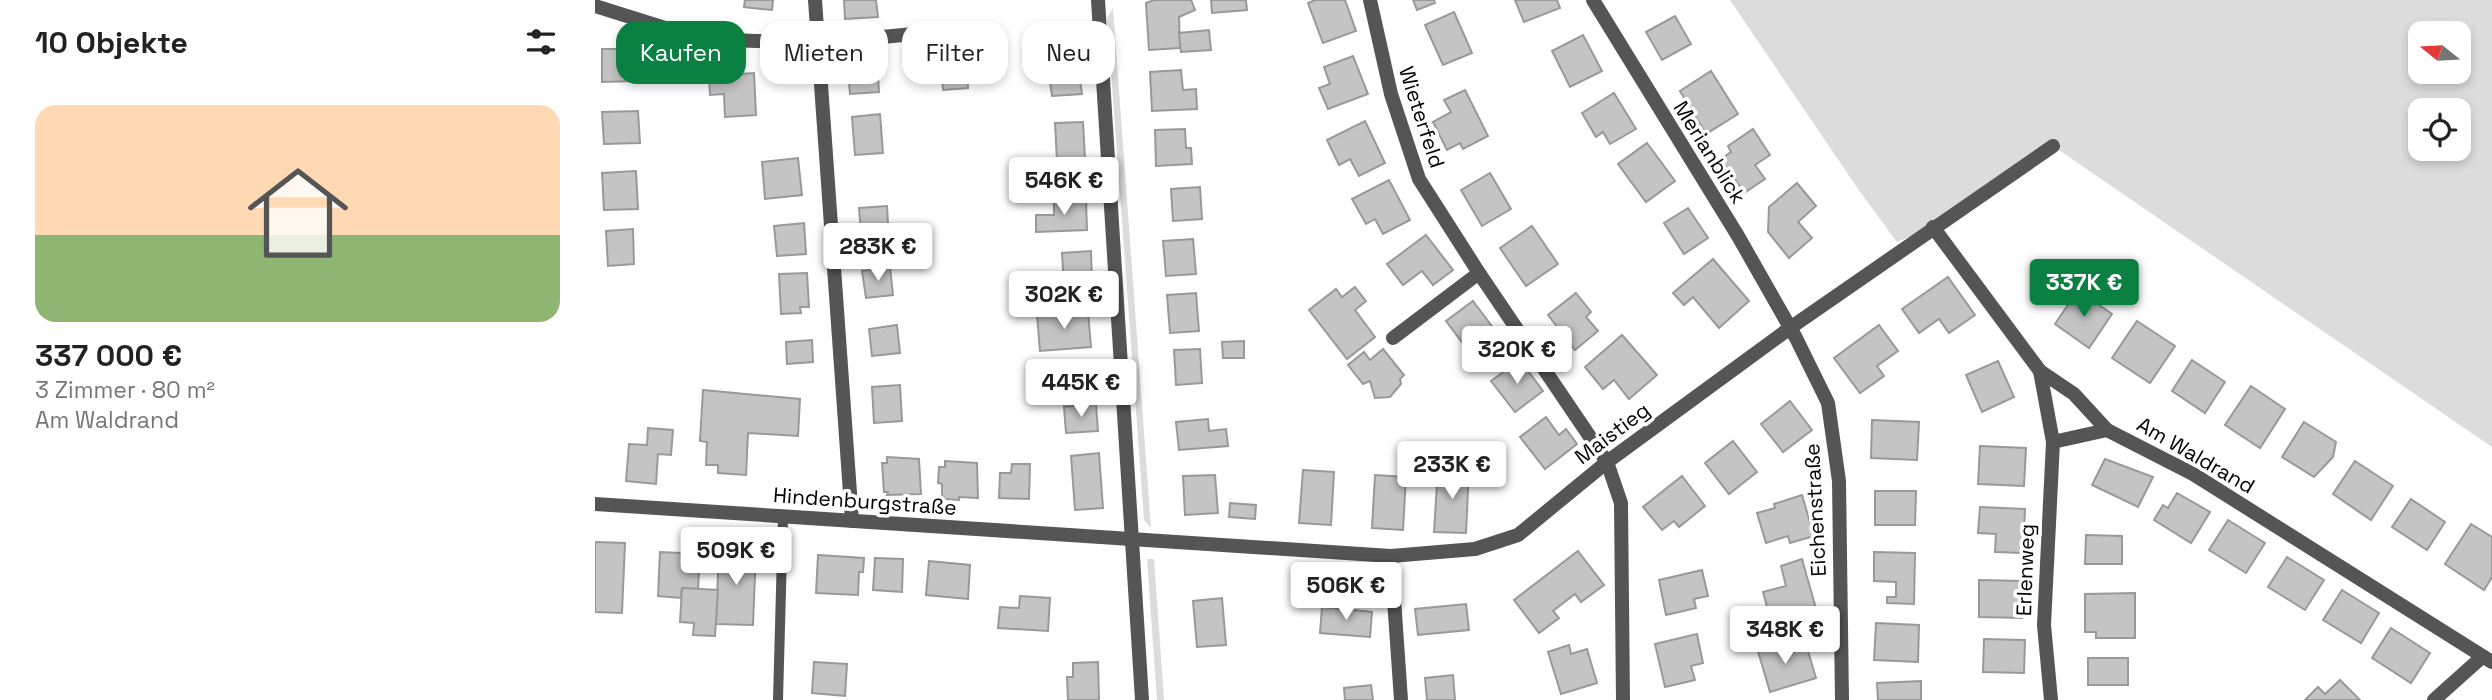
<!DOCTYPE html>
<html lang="de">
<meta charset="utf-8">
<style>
body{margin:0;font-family:"Space Grotesk",sans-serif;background:#f2f2f2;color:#222;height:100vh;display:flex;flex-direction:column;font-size:26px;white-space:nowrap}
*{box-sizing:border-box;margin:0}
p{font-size:23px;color:#767676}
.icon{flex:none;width:38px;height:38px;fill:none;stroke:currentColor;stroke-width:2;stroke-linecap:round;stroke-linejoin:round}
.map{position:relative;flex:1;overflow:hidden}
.panel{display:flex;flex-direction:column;background:#fff;width:595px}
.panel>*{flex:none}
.guide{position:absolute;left:21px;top:21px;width:665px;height:63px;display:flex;gap:14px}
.needle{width:46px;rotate:288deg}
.tools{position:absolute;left:1813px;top:21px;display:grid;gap:14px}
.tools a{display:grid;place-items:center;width:63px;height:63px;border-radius:14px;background:#fff;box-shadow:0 4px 10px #0003;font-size:35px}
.price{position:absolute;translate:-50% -60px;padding:0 16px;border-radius:7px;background:#fff;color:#222;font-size:23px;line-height:46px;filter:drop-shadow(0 2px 4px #0008)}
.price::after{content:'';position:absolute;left:50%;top:42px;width:21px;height:16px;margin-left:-10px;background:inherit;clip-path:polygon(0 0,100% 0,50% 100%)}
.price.selected{background:#0b8043;color:#fff}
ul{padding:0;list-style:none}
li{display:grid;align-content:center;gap:14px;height:371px;padding:0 35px}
li span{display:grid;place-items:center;height:217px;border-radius:21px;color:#555}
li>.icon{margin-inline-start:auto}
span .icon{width:126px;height:126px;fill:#fffc;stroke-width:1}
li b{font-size:30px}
h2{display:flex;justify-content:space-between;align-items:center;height:84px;padding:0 35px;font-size:30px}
.chip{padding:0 24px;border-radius:21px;background:#fff;box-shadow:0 4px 10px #0003;font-size:24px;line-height:63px}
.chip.selected{background:#0b8043;color:#fff}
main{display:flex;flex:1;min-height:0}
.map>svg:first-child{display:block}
.green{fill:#dcdcdc;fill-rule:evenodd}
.building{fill:#c4c4c4;stroke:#999;stroke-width:2}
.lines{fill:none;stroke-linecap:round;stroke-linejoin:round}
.service{stroke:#555;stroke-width:10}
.minor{stroke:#555;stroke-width:14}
.labels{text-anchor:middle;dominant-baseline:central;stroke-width:7;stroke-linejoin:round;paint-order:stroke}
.street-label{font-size:21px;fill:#000;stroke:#fff}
</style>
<main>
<section class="panel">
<h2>10 Objekte<svg class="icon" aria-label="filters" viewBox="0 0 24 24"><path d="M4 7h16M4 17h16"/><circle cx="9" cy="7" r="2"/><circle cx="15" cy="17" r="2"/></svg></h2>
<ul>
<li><span style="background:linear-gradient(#ffd9b3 60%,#8fb573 0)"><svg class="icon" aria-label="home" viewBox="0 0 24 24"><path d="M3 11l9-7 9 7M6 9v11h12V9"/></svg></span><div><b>337 000 €</b><p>3 Zimmer · 80 m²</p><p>Am Waldrand</p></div></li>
</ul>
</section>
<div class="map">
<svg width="1897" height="700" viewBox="0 0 1897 700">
<rect width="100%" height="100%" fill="#fff"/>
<g class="green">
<path d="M1135 0H1897V447L1458 146 1338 227 1302 242 1263 189ZM1825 33H1864V72H1825ZM1825 110H1864V149H1825Z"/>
<path d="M518 8 556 528 549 520 512 18Z"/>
<path d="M552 559H559L569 700H562Z"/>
</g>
<g class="building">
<path d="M150 0H178L177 10 149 7Z"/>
<path d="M249 0H281L283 17 250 19Z"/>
<path d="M559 0H596L600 10 584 17 585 48 554 50 551 3Z"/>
<path d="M616 0H651L652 10 617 13Z"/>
<path d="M720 0H750L761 31 728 43 713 3Z"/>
<path d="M818 0H839L840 3 822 10Z"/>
<path d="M920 0H962L965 8 929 22Z"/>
<path d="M859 12 877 53 848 65 830 25Z"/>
<path d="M1080 16 1096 44 1067 60 1051 32Z"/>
<path d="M614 30 616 50 586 52 584 33Z"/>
<path d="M478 32 487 94 457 96 448 34Z"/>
<path d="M988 35 1007 71 975 87 957 51Z"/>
<path d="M7 49H40V81L7 82Z"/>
<path d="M371 54 373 88 348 90 346 56Z"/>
<path d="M758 56 773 94 733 109 724 88 735 84 729 67Z"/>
<path d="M282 57 284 92 255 94 252 60Z"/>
<path d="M586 70 588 90 601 89 602 109 557 111 555 72Z"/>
<path d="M1116 71 1143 114 1111 134 1085 91Z"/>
<path d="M159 73 161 115 130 117 129 94 115 95 114 76Z"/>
<path d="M870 90 893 136 868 149 865 143 852 150 838 122 856 112 849 100Z"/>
<path d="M1019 93 1041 129 1015 144 1008 132 1001 137 987 113Z"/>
<path d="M43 111 45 143 9 144 7 112Z"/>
<path d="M285 114 288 153 260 155 257 117Z"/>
<path d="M770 121 790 163 764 176 755 159 744 165 732 140Z"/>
<path d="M488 122 491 178 463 179 460 123Z"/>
<path d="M590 129 591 148H596L597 164 561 166 560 130Z"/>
<path d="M1158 129 1175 155 1160 165 1170 179 1149 193 1126 159 1136 152 1133 146Z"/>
<path d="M1052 143 1080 181 1051 202 1023 164Z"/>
<path d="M203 158 207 195 170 199 167 162Z"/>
<path d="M41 171 43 209 9 210 7 173Z"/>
<path d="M895 173 916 209 887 226 866 190Z"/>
<path d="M794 180 815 220 788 234 780 219 771 224 757 199Z"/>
<path d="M1202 183 1221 206 1203 222 1217 238 1194 258 1173 232 1174 207Z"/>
<path d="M605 187 607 219 578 221 576 189Z"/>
<path d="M491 200 492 230 441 232V215H459V201Z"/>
<path d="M292 206 294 242 267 244 264 208Z"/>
<path d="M1093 208 1113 238 1089 254 1069 223Z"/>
<path d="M209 223 211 254 182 256 179 226Z"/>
<path d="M937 226 963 264 931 286 905 248Z"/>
<path d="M38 229 39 264 13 266 11 231Z"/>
<path d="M831 235 858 270 838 285 827 271 808 285 792 264Z"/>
<path d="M598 239 601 274 571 276 568 241Z"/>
<path d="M496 251 497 286 469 288 467 253Z"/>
<path d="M1118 259 1154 301 1124 328 1098 297 1089 305 1078 293Z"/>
<path d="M295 268 298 295 271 298 267 271Z"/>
<path d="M212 273 214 307H205L206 313 186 314 184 274Z"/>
<path d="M1353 277 1380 315 1354 333 1344 319 1324 333 1307 309Z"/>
<path d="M760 287 771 301 760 310 780 337 752 359 714 310 741 289 747 297Z"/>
<path d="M1483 290 1517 314 1494 348 1460 324Z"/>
<path d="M601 293 604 331 575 333 572 295Z"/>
<path d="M981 293 996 312 991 317 1003 331 980 350 953 315Z"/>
<path d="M878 301 905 337 878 357 851 321Z"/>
<path d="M493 311 496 347 445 351 442 315Z"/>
<path d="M1542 321 1580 346 1555 383 1517 358Z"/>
<path d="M302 325 305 353 277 356 274 329Z"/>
<path d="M1284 325 1303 351 1282 366 1289 376 1265 393 1239 358Z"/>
<path d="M1027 335 1062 375 1034 399 1019 380 1008 389 990 367Z"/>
<path d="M217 340 218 362 192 364 191 342Z"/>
<path d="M649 341V358H628L627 342Z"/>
<path d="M605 349 607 383 581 385 579 350Z"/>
<path d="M788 349 809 375 805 379 806 384 795 397 780 398 775 381 768 384 753 365 769 352 775 360Z"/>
<path d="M925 360 948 391 920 412 896 381Z"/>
<path d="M1597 360 1630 382 1610 413 1577 391Z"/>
<path d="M1403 361 1419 397 1387 412 1371 375Z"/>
<path d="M504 374 506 389 500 390 501 404 469 407 467 377Z"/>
<path d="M305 385 307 421 279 423 277 387Z"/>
<path d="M1656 386 1690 409 1665 448 1630 425Z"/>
<path d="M108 390 205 399 203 436 153 433 151 475 123 473V465H111L112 442 105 441Z"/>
<path d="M1195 401 1217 430 1188 452 1166 424Z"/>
<path d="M501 404 503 431 471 433 469 407Z"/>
<path d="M951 417 964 435 971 429 982 444 950 469 925 437Z"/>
<path d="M613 419 614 431 631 429 633 446 584 450 581 422Z"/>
<path d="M1277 420 1324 422 1322 460 1276 458Z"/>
<path d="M1709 422 1741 442 1738 457 1719 477 1687 457Z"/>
<path d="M53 428 78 430 76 455 63 454 61 484 31 481 34 444 52 445Z"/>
<path d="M1138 441 1162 472 1134 494 1110 463Z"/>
<path d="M1385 446 1431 448 1429 486 1383 484Z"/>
<path d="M504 453 508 508 480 510 476 456Z"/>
<path d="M292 457 324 459 326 494 292 495 293 492H289L287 463H292Z"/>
<path d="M1510 459 1558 477 1543 507 1497 485Z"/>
<path d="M350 461 382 463 383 498 364 497V500L350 499 347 495V484L343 483 344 467H350Z"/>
<path d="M1760 461 1798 486 1776 520 1738 494Z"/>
<path d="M417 464H435L434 499 404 498 405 473H416Z"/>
<path d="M843 468 874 469 871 533 839 532Z"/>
<path d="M708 470 739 472 736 525 704 523Z"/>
<path d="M620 475 623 513 590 515 588 476Z"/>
<path d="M780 475 811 477 808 530 777 528Z"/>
<path d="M1087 476 1110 506 1084 527 1079 521 1067 530 1048 507Z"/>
<path d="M1280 491H1321L1320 525H1280Z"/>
<path d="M1582 493 1615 512 1596 543 1559 520 1568 505 1573 508Z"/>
<path d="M1207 495 1219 536 1195 543 1193 536 1171 543 1162 513 1180 508 1179 504Z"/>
<path d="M1816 499 1850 522 1832 550 1797 527Z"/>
<path d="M635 503 661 505 660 519 634 517Z"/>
<path d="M1385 507 1430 509 1428 553 1400 552 1401 534 1383 533Z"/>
<path d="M1633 520 1670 543 1651 573 1614 550Z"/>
<path d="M1876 524 1897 537V577L1889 590 1850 564Z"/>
<path d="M1491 535 1527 536V564H1490Z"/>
<path d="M0 542 30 543 27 613 0 612Z"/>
<path d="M124 549 161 550 158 625 121 624Z"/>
<path d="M983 551 1009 585 986 602 980 594 958 611 964 618 944 633 919 600Z"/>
<path d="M65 552 105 554 103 589 87 588 86 598 63 596Z"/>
<path d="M1279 552 1320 553 1319 604 1292 603V597H1301V582L1279 581Z"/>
<path d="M223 555 269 558 268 572H264L263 595 221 593Z"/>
<path d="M1692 557 1729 580 1710 610 1673 587Z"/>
<path d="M280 558 308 559 307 592 278 590Z"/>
<path d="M1207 559 1222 612 1177 625 1168 592 1191 586 1186 566Z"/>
<path d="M334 561 375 565 373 599 331 595Z"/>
<path d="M1107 570 1113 596 1099 599 1101 608 1071 615 1064 580Z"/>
<path d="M1384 580 1427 581V618L1384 617Z"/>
<path d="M87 588 123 590 120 636 98 635 99 623 85 622Z"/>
<path d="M1747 590 1784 613 1766 643 1728 620Z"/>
<path d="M1540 593V638H1501V632H1490V594Z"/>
<path d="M425 596 455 598 453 631 403 628 405 607 424 608Z"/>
<path d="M627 598 631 645 602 647 598 601Z"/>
<path d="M871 604 874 630 823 635 820 609Z"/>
<path d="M727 607 777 612 775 637 725 633Z"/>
<path d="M1281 623 1324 625 1323 662 1279 660Z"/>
<path d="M1796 628 1835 653 1816 683 1777 658Z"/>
<path d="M1102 634 1108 663 1096 666 1100 680 1070 687 1060 644Z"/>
<path d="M1389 639 1430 640 1429 673 1388 672Z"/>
<path d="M1186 641 1191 654 1212 648 1221 678 1175 692 1162 648Z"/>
<path d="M974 645 976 654 992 649 1002 683 966 694 953 652Z"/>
<rect x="1493" y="658" width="40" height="27"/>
<path d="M219 662 252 664 250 696 217 693Z"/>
<path d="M503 662 504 700H473L472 677H478V663Z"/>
<path d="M858 675 860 700H832L830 678Z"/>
<path d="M1745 680 1765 700H1710L1723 687 1730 694Z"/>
<path d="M1326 681V700H1283L1282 683Z"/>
<path d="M776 685 778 700H750L749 688Z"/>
</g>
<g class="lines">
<path class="service" d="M183 700 188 517"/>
<g class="minor">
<path d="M220 0 257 521"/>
<path d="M503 0 547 700"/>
<path d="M775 0 796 94 824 179 884 273 1012 462 1026 503 1028 700"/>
<path d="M998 0 1143 236 1201 338 1233 403 1244 481 1247 700"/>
<path d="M0 6 105 39 223 43 340 32"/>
<path d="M1338 227 1445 371 1479 394 1512 430 1598 474 1897 662"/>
<path d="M798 338 884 273"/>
<path d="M1445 371 1458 442 1449 625 1456 700"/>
<path d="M1458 442 1512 430"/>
<path d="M0 504 796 556 880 549 923 535 1012 462 1195 328 1458 146"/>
<path d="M796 556 806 700"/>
<path d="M1839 700 1887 657"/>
</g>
</g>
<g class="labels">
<g class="street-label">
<text transform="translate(827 117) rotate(72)">Wieterfeld</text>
<text transform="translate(1115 152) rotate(58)">Merianblick</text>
<text transform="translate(1017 433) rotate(-37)">Maistieg</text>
<text transform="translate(1601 455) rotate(30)">Am Waldrand</text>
<text transform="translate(270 501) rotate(4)">Hindenburgstraße</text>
<text transform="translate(1220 510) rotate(-93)">Eichenstraße</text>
<text transform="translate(1430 570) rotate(-88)">Erlenweg</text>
</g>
</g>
</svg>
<div class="tools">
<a><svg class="needle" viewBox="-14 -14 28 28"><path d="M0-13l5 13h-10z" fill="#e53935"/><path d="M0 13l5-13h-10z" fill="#767676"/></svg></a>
<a><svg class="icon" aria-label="locate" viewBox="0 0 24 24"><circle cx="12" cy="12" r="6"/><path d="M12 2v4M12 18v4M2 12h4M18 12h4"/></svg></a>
</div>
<b class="price" style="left:469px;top:217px">546K €</b>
<b class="price" style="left:283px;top:283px">283K €</b>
<b class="price selected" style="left:1489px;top:319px">337K €</b>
<b class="price" style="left:469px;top:331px">302K €</b>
<b class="price" style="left:922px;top:386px">320K €</b>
<b class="price" style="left:486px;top:419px">445K €</b>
<b class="price" style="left:857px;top:501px">233K €</b>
<b class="price" style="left:141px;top:587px">509K €</b>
<b class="price" style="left:751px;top:622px">506K €</b>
<b class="price" style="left:1190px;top:666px">348K €</b>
<div class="guide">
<a class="chip selected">Kaufen</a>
<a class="chip">Mieten</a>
<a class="chip">Filter</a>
<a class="chip">Neu</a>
</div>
</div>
</main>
